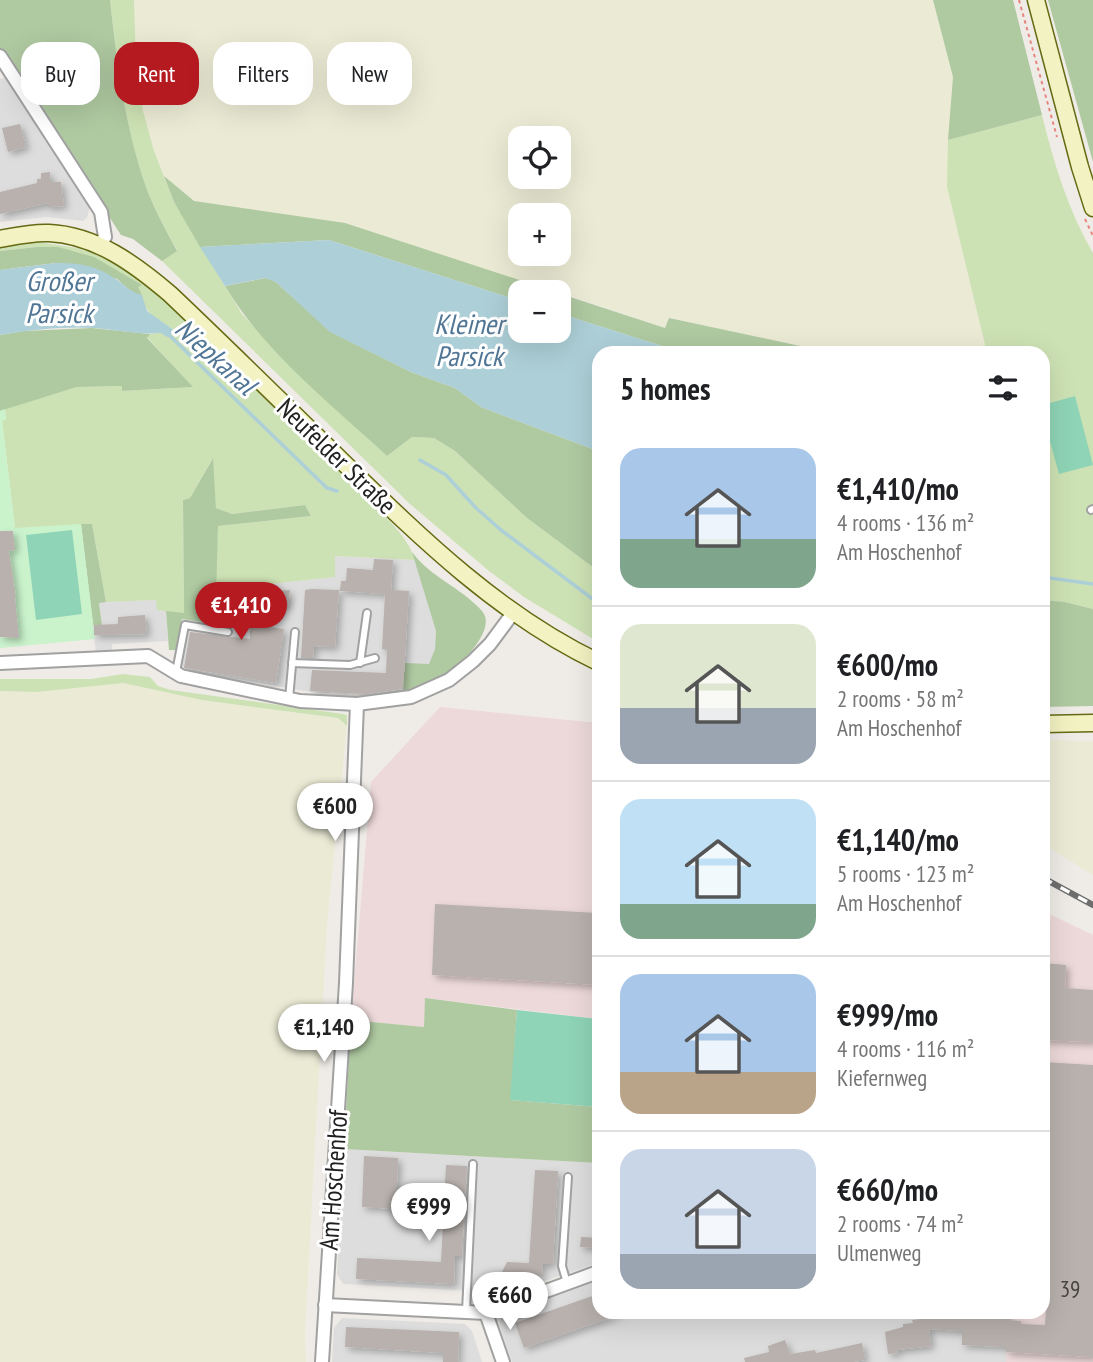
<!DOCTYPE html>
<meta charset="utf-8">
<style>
body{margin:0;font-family:"PT Sans Narrow",sans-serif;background:#f2f2f2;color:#202124;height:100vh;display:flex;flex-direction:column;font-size:26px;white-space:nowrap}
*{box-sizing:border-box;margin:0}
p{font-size:23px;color:#757577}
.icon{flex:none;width:38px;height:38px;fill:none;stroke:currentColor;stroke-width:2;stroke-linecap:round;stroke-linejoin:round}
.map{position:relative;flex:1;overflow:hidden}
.details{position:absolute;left:592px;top:346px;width:458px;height:973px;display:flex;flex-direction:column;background:#fff;border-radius:21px;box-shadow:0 7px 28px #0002}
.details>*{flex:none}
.top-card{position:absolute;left:21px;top:42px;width:466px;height:63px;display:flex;gap:14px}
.buttons{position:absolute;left:508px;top:126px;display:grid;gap:14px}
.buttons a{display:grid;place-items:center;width:63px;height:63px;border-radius:14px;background:#fff;box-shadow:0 7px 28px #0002;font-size:35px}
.price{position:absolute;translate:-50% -60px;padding:0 16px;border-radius:24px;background:#fff;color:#222;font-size:23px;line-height:46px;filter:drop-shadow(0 2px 4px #0008)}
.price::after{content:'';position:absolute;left:50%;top:42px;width:21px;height:16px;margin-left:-10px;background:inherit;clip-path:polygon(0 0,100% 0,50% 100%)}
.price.active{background:#b61a21;color:#fff}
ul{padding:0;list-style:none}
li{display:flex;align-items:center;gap:21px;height:175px;padding:0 28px}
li+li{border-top:2px solid #e0e0e0}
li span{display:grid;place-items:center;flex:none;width:196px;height:140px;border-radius:21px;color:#555}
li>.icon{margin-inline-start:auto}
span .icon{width:84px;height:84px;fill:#fffc;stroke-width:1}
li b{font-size:30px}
h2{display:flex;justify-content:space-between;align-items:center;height:84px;padding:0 28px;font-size:30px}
.pill{padding:0 24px;border-radius:21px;background:#fff;box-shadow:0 7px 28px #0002;font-size:24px;line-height:63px}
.pill.active{background:#b61a21;color:#fff}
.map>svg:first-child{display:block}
.residential{fill:#dedddd}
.commercial{fill:#edd9d9}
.farmland{fill:#ebebd5;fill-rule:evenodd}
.grass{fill:#cde2b4}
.forest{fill:#afc9a1}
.park{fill:#caf3cc}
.pitch{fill:#8fd4b6}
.water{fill:#adcfd7}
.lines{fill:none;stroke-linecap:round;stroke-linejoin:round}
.stream{stroke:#adcfd7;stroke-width:3.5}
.building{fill:#b8b1ad;filter:url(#shadow)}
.lane-casing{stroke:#a1a1a1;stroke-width:10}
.street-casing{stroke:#a1a1a1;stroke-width:16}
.secondary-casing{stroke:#656a13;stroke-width:19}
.path{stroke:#e8857f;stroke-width:2;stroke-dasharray:3.5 3.5;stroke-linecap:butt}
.lane{stroke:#fff;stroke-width:6}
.street{stroke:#fff;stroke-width:12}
.secondary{stroke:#f2f2c2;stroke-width:16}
.rail-casing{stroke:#6e6e6e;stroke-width:6}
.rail{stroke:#fff;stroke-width:3.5;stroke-dasharray:10;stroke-linecap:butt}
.labels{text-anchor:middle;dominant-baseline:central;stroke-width:6;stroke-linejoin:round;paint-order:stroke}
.number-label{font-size:23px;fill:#464443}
.street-label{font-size:26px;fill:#202020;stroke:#fff}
.water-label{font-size:28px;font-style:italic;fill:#517695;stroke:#fff}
</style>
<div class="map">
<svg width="1093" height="1362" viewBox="0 0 1093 1362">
<defs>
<filter id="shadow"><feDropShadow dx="3.5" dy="3.5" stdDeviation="3.5" flood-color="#0004"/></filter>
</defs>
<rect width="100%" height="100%" fill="#efece7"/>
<g class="residential">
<path d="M8 77 90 206 87 218 83 221 46 217 0 222V79Z"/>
<path d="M334 556 415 560 436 631 435 649 430 664 402 696 310 692 184 670 176 659 181 619 208 623 202 606 203 597H216L215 590 335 577Z"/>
<path d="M157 600V610L166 611 168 641 112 644V654L96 655 93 625 102 624 99 602Z"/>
<path d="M344 1149 598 1163V1263L509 1293 343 1284 337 1274Z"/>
<path d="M598 1281V1312L1008 1313 1006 1362H512L499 1326 502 1315Z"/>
<path d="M342 1318 465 1324 472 1331 482 1362H332L334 1328Z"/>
</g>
<g class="commercial">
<path d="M440 707 598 723V1019L426 998 424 1027 351 1020 371 782Z"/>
<path d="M1043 911 1093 935V1362H1006L1008 1313 1043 1312Z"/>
</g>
<g class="farmland">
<path d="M134 0H933L953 77 947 187 987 353H833L669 318 666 328 558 292 279 214 194 201 164 176 154 151 143 111 136 63ZM520 138H558V177H520ZM520 215H558V254H520Z"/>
<path d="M123 683 202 700 338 718 347 726 327 924 305 1333 306 1362H0V691L37 692Z"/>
<path d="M1043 740 1093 741V875L1043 844Z"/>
</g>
<g class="grass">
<path d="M110 0H134L136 63 143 111 154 151 174 202 242 314 301 376 387 456 412 437 434 438 455 451 527 518 598 571V642L524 597 489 571 410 504 162 261 177 250C166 230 154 209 146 187 125 126 117 64 110 0Z"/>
<path d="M1042 115C1054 164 1068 210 1093 253V609L1065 602 1043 600V354L987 353 947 187 948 140Z"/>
<path d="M38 242 77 248 97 254 132 272 167 302 355 486V488C375 508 407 532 415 560L335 556V577L215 590 218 526 311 516 305 505 232 514 216 508 212 459 190 498 183 500 184 614 157 610 156 600 106 602 92 524 15 529 2 420H6L5 409 77 387 122 386 123 391 192 387 147 337 150 334 174 331C166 324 151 317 146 308 142 302 142 295 137 287L141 285 58 247H36L0 251V247Z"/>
<path d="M123 674 150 677 158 686 171 690 343 714 347 715V726L338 718 202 700 123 683 37 692 0 691V679H91Z"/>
</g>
<g class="forest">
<path d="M0 0H110C117 64 125 126 146 187 154 209 166 230 177 251L162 261 133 239 121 235 0 48Z"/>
<path d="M933 0H1013L1042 115 948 140 953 77Z"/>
<path d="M1048 0H1093V162Z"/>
<path d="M164 176 194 201 345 223 556 292H520V301L329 240 200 247 174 202Z"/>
<path d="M36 247H58L94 257 142 285 138 287 142 295 133 293 117 279 56 263 0 270V251Z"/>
<path d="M266 278 276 282 331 332 411 372 455 388 481 407 598 451V571L527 518 455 451 434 438 412 437 387 456C331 404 265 353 225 286Z"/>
<path d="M558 293 665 328 669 318 833 353H684L558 313Z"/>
<path d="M92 328 150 334 147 338 193 387 122 391V386L77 387 0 411V335L24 331Z"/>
<path d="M213 458 216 508 232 514 305 505 311 516 218 526 216 597H203L202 606 208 623 182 619 177 650H169L166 611 184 613 183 500 190 498Z"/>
<path d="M81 524H92L106 602 99 603 102 625H93Z"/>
<path d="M412 552C430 577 462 588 482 611 497 628 464 662 450 671 435 682 419 689 402 696L405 663 429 664 435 649 436 631Z"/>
<path d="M1043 600 1065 602 1093 609V706L1043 707Z"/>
<path d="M425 998 517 1010 511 1100 598 1107V1163L344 1149 351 1020 424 1027Z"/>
</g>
<path class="park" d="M5 409 6 420 2 421 15 528 81 524 95 639 0 648V411Z"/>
<g class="pitch">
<path d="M1075 396 1093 465 1059 474 1043 416V405Z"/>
<path d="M72 530 82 614 36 620 26 535Z"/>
<path d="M517 1010 598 1019V1107L510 1100Z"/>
</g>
<g class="water">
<path d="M329 240 520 301V331H558V313L684 353 598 354V451L481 407 455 388 411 372 330 332 276 282 265 278 225 286 200 247Z"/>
<path d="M56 263C79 263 95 265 114 278 124 284 130 292 142 295L147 311 175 331 167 337 161 333C139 335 117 330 95 328 64 326 30 330 0 335V270Z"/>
</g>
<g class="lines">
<g class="stream">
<path d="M168 334 327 488 337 491"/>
<path d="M420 460 446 475 476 508 501 530 598 603"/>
<path d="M1043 577 1093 584"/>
</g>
</g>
<g class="building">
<path d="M20 124 26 147 8 152 2 128Z"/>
<path d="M50 172V182H61L64 206 48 207V203L0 214V192L37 183V179H41V173Z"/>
<path d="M0 531H13L15 550 9 551 16 597H15L19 638 0 637Z"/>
<path d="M374 559 393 560 391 590 409 591 403 689 366 694 310 691 312 670 386 673 387 650 382 649 385 594 340 591 341 581H346L347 568 373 570Z"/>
<path d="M311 589 339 590 335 647 314 646 313 658H301L305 590Z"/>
<path d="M290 590 288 606 261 607V626L284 629 276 683 184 668 190 632 250 639 249 612 218 616 217 593H231V598L274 596V591Z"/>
<path d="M145 615 147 634 94 635V625L118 624V617Z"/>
<path d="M435 904 598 913V985L432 975Z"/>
<path d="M1043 963 1066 965 1065 988 1093 990V1042L1043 1040Z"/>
<path d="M1043 1062 1093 1065V1357L1006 1352V1347L962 1345V1331L929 1329 931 1346 897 1350 898 1353 888 1354 885 1332 903 1327V1324L913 1323 912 1320 930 1318 929 1312H1008V1320L1021 1321V1324L1045 1325 1050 1238 1043 1237Z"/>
<path d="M364 1156 398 1158 396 1209 362 1207Z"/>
<path d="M446 1165 467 1166 462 1256H455L454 1284 356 1279 357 1258 441 1262Z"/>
<path d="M535 1170 558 1171 553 1264H543L542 1274 502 1272 507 1262 529 1263Z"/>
<path d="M581 1237 598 1238V1248L580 1247Z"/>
<path d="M598 1294V1312L621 1314 524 1348 515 1323Z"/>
<path d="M346 1327 459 1332 458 1362H443V1353L345 1347Z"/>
<path d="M785 1340 790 1354 815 1350 816 1353 862 1343 865 1360 853 1362H745L744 1358 769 1352 768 1346Z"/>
</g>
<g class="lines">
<defs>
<g id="lane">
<path d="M1091 510 1093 509"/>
<path d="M292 663 350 665 375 658"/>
<path d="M360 663 367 613"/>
<path d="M176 672 185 625 228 632"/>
<path d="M289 699 295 632"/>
<path d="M567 1283 562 1266 568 1177"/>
<path d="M466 1312 473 1164"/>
</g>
<g id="street">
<path d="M0 56 101 212 105 237 99 246"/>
<path d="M0 663 148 656 181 676 300 701 357 704 411 697 449 680 473 661 490 644 513 613"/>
<path d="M325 1305 486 1313 598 1272"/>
<path d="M486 1313 503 1362"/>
<path d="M322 1362 346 983 357 704"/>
</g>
<g id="secondary">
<path d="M1036 0 1080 167 1093 208"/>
<path d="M0 239C16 236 33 232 49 233 96 235 136 265 170 294 229 350 287 407 345 464 423 540 500 615 598 662"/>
<path d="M1043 724 1093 723"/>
</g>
</defs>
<use href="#lane" class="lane-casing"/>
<use href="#street" class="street-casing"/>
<use href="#secondary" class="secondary-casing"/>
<g class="path">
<path d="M1019 0 1057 137"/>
<path d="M1085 219 1093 236"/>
</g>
<use href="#lane" class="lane"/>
<use href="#street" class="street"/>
<use href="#secondary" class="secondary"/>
<defs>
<path id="rail" d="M1043 878 1093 905"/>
</defs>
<use href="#rail" class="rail-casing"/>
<use href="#rail" class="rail"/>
</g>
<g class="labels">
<g class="number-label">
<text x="1070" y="1288">39</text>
</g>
<g class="street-label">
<text transform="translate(337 456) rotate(44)">Neufelder Straße</text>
<text transform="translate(333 1180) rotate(-86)">Am Hoschenhof</text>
</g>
<g class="water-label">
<text x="59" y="280">Großer<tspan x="59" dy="32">Parsick</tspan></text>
<text x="469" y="323">Kleiner<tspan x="469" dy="32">Parsick</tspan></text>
<text transform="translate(216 356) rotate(42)">Niepkanal</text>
</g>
</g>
</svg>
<div class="buttons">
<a><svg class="icon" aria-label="locate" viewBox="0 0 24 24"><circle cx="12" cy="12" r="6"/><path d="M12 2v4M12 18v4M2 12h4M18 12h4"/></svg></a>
<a>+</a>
<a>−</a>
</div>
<b class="price active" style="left:241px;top:642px">€1,410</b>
<b class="price" style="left:335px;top:843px">€600</b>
<b class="price" style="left:324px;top:1064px">€1,140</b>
<b class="price" style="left:429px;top:1243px">€999</b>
<b class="price" style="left:510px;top:1332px">€660</b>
<div class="top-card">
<a class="pill">Buy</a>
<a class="pill active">Rent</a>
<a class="pill">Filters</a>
<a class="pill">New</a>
</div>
<section class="details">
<h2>5 homes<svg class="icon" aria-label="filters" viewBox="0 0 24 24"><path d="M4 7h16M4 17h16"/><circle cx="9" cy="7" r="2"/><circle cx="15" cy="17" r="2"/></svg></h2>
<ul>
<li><span style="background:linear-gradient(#a9c7e8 65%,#7fa58c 0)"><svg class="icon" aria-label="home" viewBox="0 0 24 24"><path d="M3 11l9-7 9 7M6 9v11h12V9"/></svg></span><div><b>€1,410/mo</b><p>4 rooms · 136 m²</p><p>Am Hoschenhof</p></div></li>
<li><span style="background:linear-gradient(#dfe7d0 60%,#9aa5b1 0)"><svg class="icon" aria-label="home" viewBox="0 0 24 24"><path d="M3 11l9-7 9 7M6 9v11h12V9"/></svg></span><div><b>€600/mo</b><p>2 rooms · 58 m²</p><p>Am Hoschenhof</p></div></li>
<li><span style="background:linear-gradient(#bfe0f5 75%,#7fa58c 0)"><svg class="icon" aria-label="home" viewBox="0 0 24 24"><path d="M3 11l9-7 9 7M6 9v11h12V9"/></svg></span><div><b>€1,140/mo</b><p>5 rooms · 123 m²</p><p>Am Hoschenhof</p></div></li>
<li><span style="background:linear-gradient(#a9c7e8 70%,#b9a48a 0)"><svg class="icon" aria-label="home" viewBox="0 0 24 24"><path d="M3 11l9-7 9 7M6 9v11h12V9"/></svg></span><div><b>€999/mo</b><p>4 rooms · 116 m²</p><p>Kiefernweg</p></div></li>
<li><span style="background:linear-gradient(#c9d6e8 75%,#9aa5b1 0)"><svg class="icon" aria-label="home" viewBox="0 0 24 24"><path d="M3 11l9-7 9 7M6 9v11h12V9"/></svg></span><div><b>€660/mo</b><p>2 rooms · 74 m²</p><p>Ulmenweg</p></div></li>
</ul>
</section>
</div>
